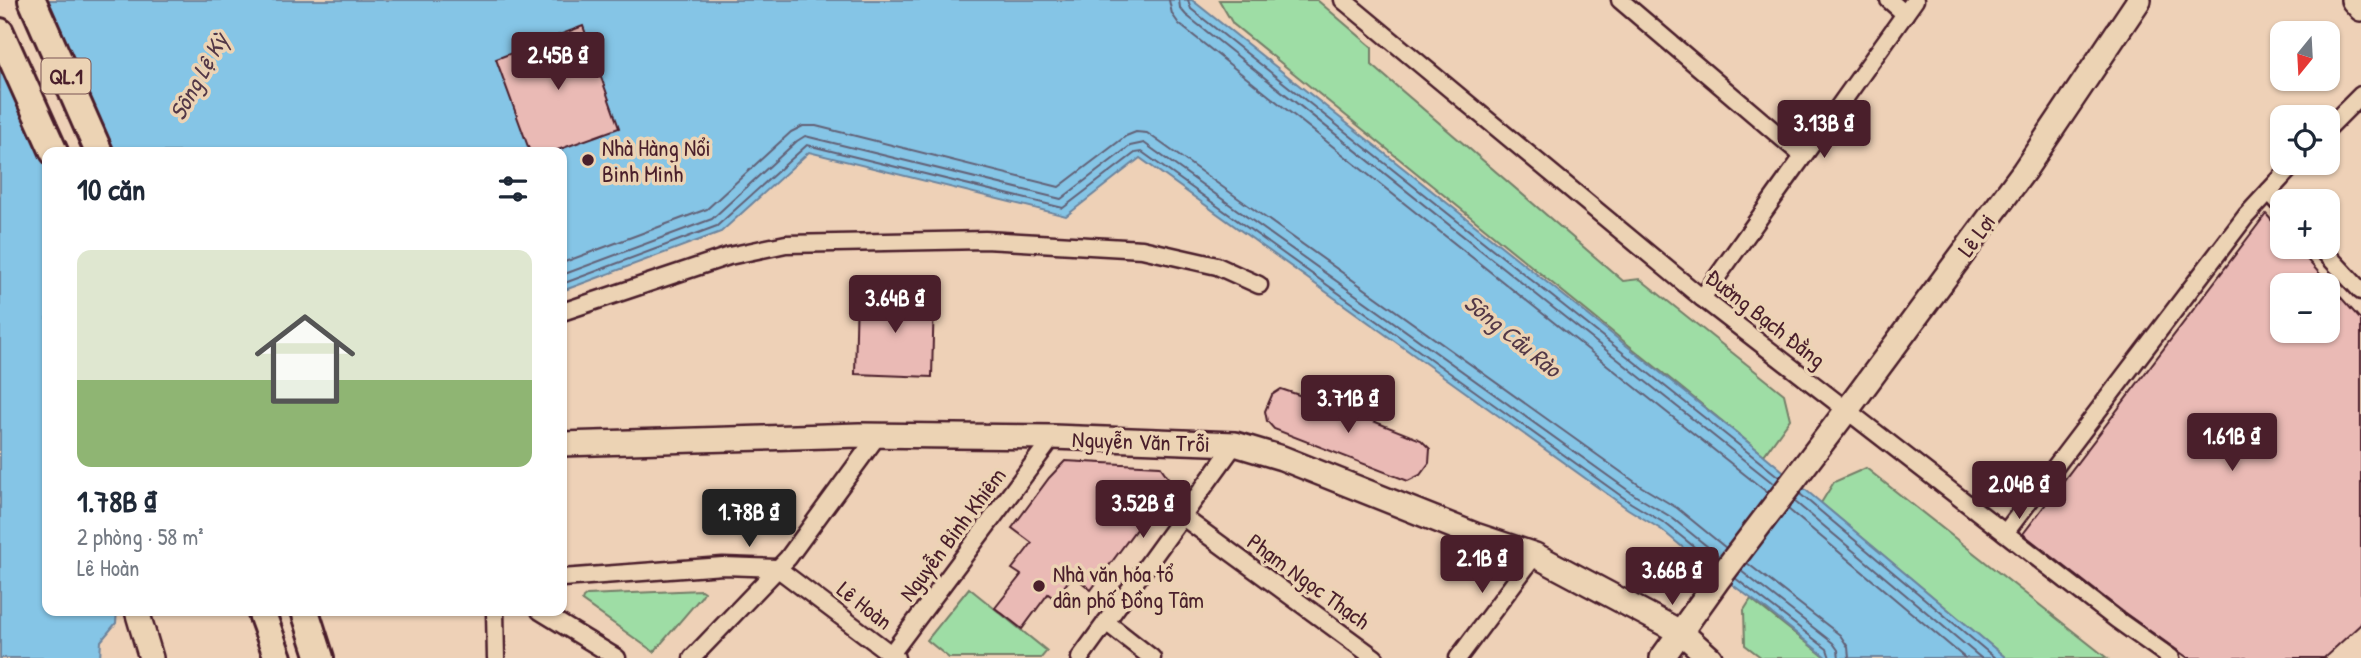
<!DOCTYPE html>
<html lang="vi">
<meta charset="utf-8">
<style>
body{margin:0;font-family:"Patrick Hand",sans-serif;background:#f2f2f3;color:#1f2937;height:100vh;display:flex;flex-direction:column;font-size:26px;white-space:nowrap}
*{box-sizing:border-box;margin:0}
p{font-size:23px;color:#747a83}
.icon{flex:none;width:38px;height:38px;fill:none;stroke:currentColor;stroke-width:2;stroke-linecap:round;stroke-linejoin:round}
.map{position:relative;flex:1;overflow:hidden}
.side{position:absolute;left:42px;top:147px;width:525px;height:469px;display:flex;flex-direction:column;background:#fff;border-radius:14px;box-shadow:0 2px 5px #0004}
.side>*{flex:none}
.needle{width:46px;rotate:198deg}
.fabs{position:absolute;left:2270px;top:21px;display:grid;gap:14px}
.fabs a{display:grid;place-items:center;width:70px;height:70px;border-radius:14px;background:#fff;box-shadow:0 2px 5px #0004;font-size:35px}
.price{position:absolute;translate:-50% -60px;padding:0 16px;border-radius:7px;background:#4a1f2b;color:#fff;font-size:23px;line-height:46px;filter:drop-shadow(0 2px 4px #0008)}
.price::after{content:'';position:absolute;left:50%;top:42px;width:21px;height:16px;margin-left:-10px;background:inherit;clip-path:polygon(0 0,100% 0,50% 100%)}
.price.active{background:#222;color:#fff}
ul{padding:0;list-style:none}
li{display:grid;align-content:center;gap:14px;height:371px;padding:0 35px}
li span{display:grid;place-items:center;height:217px;border-radius:14px;color:#555}
li>.icon{margin-inline-start:auto}
span .icon{width:126px;height:126px;fill:#fffc;stroke-width:1}
li b{font-size:30px}
h2{display:flex;justify-content:space-between;align-items:center;height:84px;padding:0 35px;font-size:30px}
.map>svg:first-child{display:block}
.green{fill:#9edda5;stroke:#747e68;stroke-width:2}
.water{fill:#85c5e6;stroke:#6d839b;stroke-width:2}
.pier{fill:#eed1b7}
.lines{fill:none;stroke-linecap:round;stroke-linejoin:round}
.shore{stroke:#626176;stroke-width:2}
.building{fill:#eabab5;stroke:#4a1f2b;stroke-width:2;fill-rule:evenodd}
.street-casing{stroke:#4a1f2b;stroke-width:21}
.secondary-casing{stroke:#4a1f2b;stroke-width:28}
.primary-casing{stroke:#4a1f2b;stroke-width:32}
.street{stroke:#ecd3b4;stroke-width:16}
.secondary{stroke:#ecd3b4;stroke-width:23}
.primary{stroke:#ecd3b4;stroke-width:26}
.poi-dot{fill:#4a1f2b;stroke:#ecd3b4;stroke-width:2.5}
.labels{text-anchor:middle;dominant-baseline:central;stroke-width:7;stroke-linejoin:round;paint-order:stroke}
.shield{fill:#ecd3b4;stroke:#7b5554;stroke-width:2}
.shield-label{font-size:21px;font-weight:bold;fill:#4a1f2b}
.poi-label{font-size:23px;fill:#4a1f2b;stroke:#ecd3b4;text-anchor:start}
.street-label{font-size:23px;fill:#4a1f2b;stroke:#ecd3b4}
.water-label{font-size:24px;font-style:italic;fill:#533847;stroke:#ecd3b4}
</style>
<div class="map">
<svg width="2361" height="658" viewBox="0 0 2361 658">
<rect width="100%" height="100%" fill="#eed1b7"/>
<filter id="ink" filterUnits="userSpaceOnUse"><feTurbulence type="fractalNoise" baseFrequency=".0143" numOctaves="2"/><feDisplacementMap in="SourceGraphic" scale="14" xChannelSelector="R" yChannelSelector="G"/><feConvolveMatrix kernelMatrix="1 2 1 2 8 2 1 2 1" color-interpolation-filters="sRGB"/></filter>
<g filter="url(#ink)">
<g class="green">
<path d="M1219 0H1317L1372 47V65L1623 281 1640 279 1784 394 1790 419 1764 455 1233 24Z"/>
<path d="M1866 468 2107 658H2006L1821 503 1834 482Z"/>
<path d="M969 588 1047 651 1041 658H949L927 640Z"/>
<path d="M701 590 704 592 701 597 654 652 582 601 583 598 587 595Z"/>
<path d="M1751 599 1826 658H1762L1745 645 1744 610Z"/>
</g>
<path class="water" d="M23 0H1192L1764 455 2006 658H1827L1767 610 1693 556 1662 530 1628 509 1140 158 1066 216 809 152 721 232 562 291V152H47V611H117L116 623 101 641 100 658H0V39Z"/>
<path class="pier" d="M19 0H46L112 152H47V167L0 64V32Z"/>
<g class="lines">
<g class="shore">
<path d="M1169 0 1172 14 1179 24 1768 493"/>
<path d="M1179 0 1180 8 1186 15 1774 484"/>
<path d="M1188 0 1191 9 1779 477"/>
<path d="M562 263 707 209 791 132 803 126H816L1059 187 1126 136 1136 132 1147 133 1642 487 1677 508 1726 548"/>
<path d="M562 275 712 219 797 141 805 136 1061 199 1130 146 1144 143 1636 496 1671 517 1719 556"/>
<path d="M562 284 717 226 807 145 1063 208 1135 153 1142 152 1631 503 1666 524 1714 563"/>
<path d="M1800 494 1995 658"/>
<path d="M1794 501 1981 658"/>
<path d="M1788 509 1965 658"/>
<path d="M1747 563 1840 635 1848 647 1849 658"/>
<path d="M1741 571 1833 643 1838 650 1839 658"/>
<path d="M1735 578 1827 649 1830 658"/>
</g>
</g>
<g class="building">
<path d="M583 26 619 128 552 152H530L496 59Z"/>
<path d="M2266 214 2282 232V247H2296L2361 320V624L2324 658H2188L2122 611 2023 534ZM2282 285H2328V331H2282Z"/>
<path d="M857 293 934 295 932 377 855 374Z"/>
<path d="M1281 389 1353 413 1421 440 1430 449 1429 463 1420 475 1408 481 1274 429 1267 421 1265 411 1272 395Z"/>
<path d="M1065 461 1160 466 1171 482 1091 590 1073 575 1055 599 1048 594 1022 629 995 608 1021 575 1012 569 1032 543 1012 528 1049 478Z"/>
</g>
<g class="lines">
<defs>
<g id="street">
<path d="M1343 0 1702 298 2116 619 2171 658"/>
<path d="M1620 0 1803 156"/>
<path d="M1889 0 1905 14"/>
<path d="M2328 128 2361 95"/>
<path d="M2269 191 2282 206"/>
<path d="M2320 247 2361 291"/>
<path d="M1702 298 1915 0"/>
<path d="M562 312 729 256 786 244 985 240 1142 249 1217 266 1259 285"/>
<path d="M1183 517 1375 658"/>
<path d="M2005 533 2246 216 2295 163"/>
<path d="M562 578 723 566 777 568 896 658"/>
<path d="M495 611 496 658"/>
<path d="M540 611 617 658"/>
<path d="M1106 622 1152 658"/>
<path d="M692 658 788 558 878 435"/>
<path d="M888 658 1053 437"/>
<path d="M1080 658 1235 444"/>
<path d="M1458 658 1535 555"/>
</g>
<g id="secondary">
<path d="M2353 0 2361 9"/>
<path d="M562 444 859 435 1053 437 1235 444 1282 458 1475 535 1535 555 1682 633 1710 658"/>
<path d="M137 611 151 658"/>
<path d="M1662 658 1717 581 1847 410 2024 171 2139 0"/>
</g>
<g id="primary">
<path d="M32 0 99 152"/>
<path d="M0 32 54 152"/>
<path d="M261 611 278 658"/>
<path d="M305 611 320 658"/>
</g>
</defs>
<use href="#street" class="street-casing"/>
<use href="#secondary" class="secondary-casing"/>
<use href="#primary" class="primary-casing"/>
<use href="#street" class="street"/>
<use href="#secondary" class="secondary"/>
<use href="#primary" class="primary"/>
</g>
</g>
<g class="poi-dot">
<circle cx="588" cy="160" r="7"/>
<circle cx="1039" cy="586" r="7"/>
</g>
<g class="labels">
<rect class="shield" x="41.5" y="58.5" width="49" height="35" rx="5"/>
<g class="shield-label">
<text x="66" y="76">QL.1</text>
</g>
<g class="poi-label">
<text x="602" y="147">Nhà Hàng Nổi<tspan x="602" dy="26">Binh Minh</tspan></text>
<text x="1053" y="573">Nhà văn hóa tổ<tspan x="1053" dy="26">dân phố Đồng Tâm</tspan></text>
</g>
<g class="street-label">
<text transform="translate(1976 235) rotate(-54)">Lê Lợi</text>
<text transform="translate(1766 318) rotate(38)">Đường Bạch Đằng</text>
<text transform="translate(1141 441) rotate(2)">Nguyễn Văn Trỗi</text>
<text transform="translate(952 534) rotate(-53)">Nguyễn Bỉnh Khiêm</text>
<text transform="translate(1309 581) rotate(36)">Phạm Ngọc Thạch</text>
<text transform="translate(865 605) rotate(38)">Lê Hoàn</text>
</g>
<g class="water-label">
<text transform="translate(198 76) rotate(-61)">Sông Lệ Kỳ</text>
<text transform="translate(1513 335) rotate(39)">Sông Cầu Rào</text>
</g>
</g>
</svg>
<div class="fabs">
<a><svg class="needle" viewBox="-14 -14 28 28"><path d="M0-13l5 13h-10z" fill="#e53935"/><path d="M0 13l5-13h-10z" fill="#747a83"/></svg></a>
<a><svg class="icon" aria-label="locate" viewBox="0 0 24 24"><circle cx="12" cy="12" r="6"/><path d="M12 2v4M12 18v4M2 12h4M18 12h4"/></svg></a>
<a>+</a>
<a>−</a>
</div>
<b class="price" style="left:558px;top:92px">2.45B ₫</b>
<b class="price" style="left:1824px;top:160px">3.13B ₫</b>
<b class="price" style="left:895px;top:335px">3.64B ₫</b>
<b class="price" style="left:1348px;top:435px">3.71B ₫</b>
<b class="price" style="left:2232px;top:473px">1.61B ₫</b>
<b class="price" style="left:2019px;top:521px">2.04B ₫</b>
<b class="price" style="left:1143px;top:540px">3.52B ₫</b>
<b class="price active" style="left:749px;top:549px">1.78B ₫</b>
<b class="price" style="left:1482px;top:595px">2.1B ₫</b>
<b class="price" style="left:1672px;top:607px">3.66B ₫</b>
<section class="side">
<h2>10 căn<svg class="icon" aria-label="filters" viewBox="0 0 24 24"><path d="M4 7h16M4 17h16"/><circle cx="9" cy="7" r="2"/><circle cx="15" cy="17" r="2"/></svg></h2>
<ul>
<li><span style="background:linear-gradient(#dfe7d0 60%,#8fb573 0)"><svg class="icon" aria-label="home" viewBox="0 0 24 24"><path d="M3 11l9-7 9 7M6 9v11h12V9"/></svg></span><div><b>1.78B ₫</b><p>2 phòng · 58 m²</p><p>Lê Hoàn</p></div></li>
</ul>
</section>
</div>
